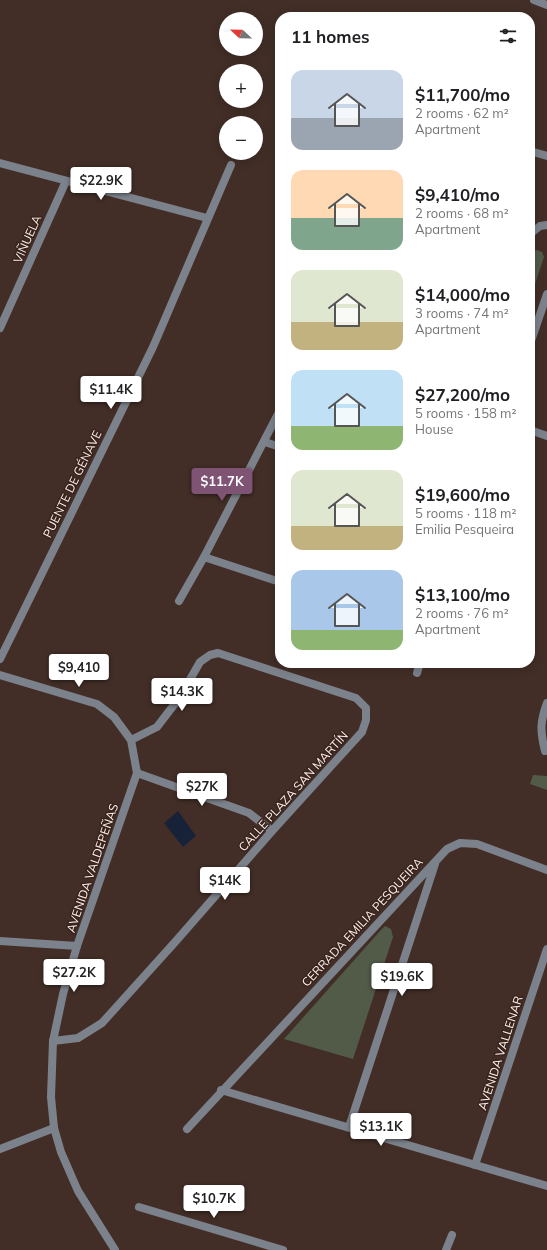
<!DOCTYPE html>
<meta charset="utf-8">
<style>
body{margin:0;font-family:Mulish,sans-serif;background:#f6f6f6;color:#202124;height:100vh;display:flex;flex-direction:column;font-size:15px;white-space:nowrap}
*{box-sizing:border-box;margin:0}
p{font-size:13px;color:#757577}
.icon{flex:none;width:22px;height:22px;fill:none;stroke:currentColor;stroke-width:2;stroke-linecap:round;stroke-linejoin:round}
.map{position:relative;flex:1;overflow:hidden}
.panel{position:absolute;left:275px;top:12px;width:260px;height:656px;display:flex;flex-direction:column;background:#fff;border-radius:16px;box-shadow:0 2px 10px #0003}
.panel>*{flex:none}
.needle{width:26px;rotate:292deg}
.fabs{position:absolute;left:219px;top:12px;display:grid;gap:8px}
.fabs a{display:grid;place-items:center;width:44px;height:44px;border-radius:50%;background:#fff;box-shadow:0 2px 10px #0003;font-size:20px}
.price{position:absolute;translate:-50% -34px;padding:0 9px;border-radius:4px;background:#fff;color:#222;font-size:13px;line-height:26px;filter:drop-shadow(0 1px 2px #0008)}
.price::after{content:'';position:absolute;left:50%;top:24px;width:12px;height:9px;margin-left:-6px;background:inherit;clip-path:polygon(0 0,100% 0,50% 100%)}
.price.on{background:#7f5373;color:#fff}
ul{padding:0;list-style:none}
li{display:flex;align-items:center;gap:12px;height:100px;padding:0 16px}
li span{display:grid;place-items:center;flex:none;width:112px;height:80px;border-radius:12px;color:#555}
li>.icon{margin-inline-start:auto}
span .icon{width:48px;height:48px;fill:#fffc;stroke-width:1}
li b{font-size:17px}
h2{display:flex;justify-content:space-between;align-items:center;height:48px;padding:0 16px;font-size:17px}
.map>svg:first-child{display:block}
.green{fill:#515b48}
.water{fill:#172238}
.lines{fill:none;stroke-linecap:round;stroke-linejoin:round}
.street{stroke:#7c828b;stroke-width:8}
.labels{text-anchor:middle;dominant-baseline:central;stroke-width:3;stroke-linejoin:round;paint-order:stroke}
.street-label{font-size:12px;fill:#fff1ec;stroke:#38241d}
</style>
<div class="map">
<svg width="547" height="1250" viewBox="0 0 547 1250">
<rect width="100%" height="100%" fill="#422e27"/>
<g class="green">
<path d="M537 250 542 252 544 257 530 299V252Z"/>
<path d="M533 775 547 776V790L530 784Z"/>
<path d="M385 926 391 929 393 937 353 1059 284 1039 380 931Z"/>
</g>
<path class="water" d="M178 811 196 836 183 847 164 823Z"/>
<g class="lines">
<g class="street">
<path d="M534 0 547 5"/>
<path d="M530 151 547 156"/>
<path d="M0 163 207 218"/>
<path d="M530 234 540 226 547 225"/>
<path d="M0 328 66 181"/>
<path d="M530 344 547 294"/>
<path d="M530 430 547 436"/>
<path d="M265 442 280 447"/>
<path d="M204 557 280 582"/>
<path d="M179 601 204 557 280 410"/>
<path d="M0 659 153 347 231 165"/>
<path d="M417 673 420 663"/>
<path d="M0 675 97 704 114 717 131 740 137 773 77 946 63 994 53 1041 51 1097 54 1128 61 1152 78 1191 115 1250"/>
<path d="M545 751C540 731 540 722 547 703"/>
<path d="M137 773 249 813 272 831"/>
<path d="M0 941 77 946"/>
<path d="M53 1041 78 1038 102 1023 176 941 272 831 362 732 366 720V708L356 698 218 653 210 655 200 662 180 697 157 727 131 740"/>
<path d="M221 1090 547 1186"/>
<path d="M349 1127 435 864"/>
<path d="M187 1129 447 849 460 843 477 844 547 870"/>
<path d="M0 1149 54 1128"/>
<path d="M475 1165 547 949"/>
<path d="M139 1207 283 1250"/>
<path d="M446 1250 452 1235"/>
</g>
</g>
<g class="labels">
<g class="street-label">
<text transform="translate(27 239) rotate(-66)">VIÑUELA</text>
<text transform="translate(72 484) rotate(-64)">PUENTE DE GÉNAVE</text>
<text transform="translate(293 791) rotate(-48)">CALLE PLAZA SAN MARTÍN</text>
<text transform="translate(92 868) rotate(-71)">AVENIDA VALDEPEÑAS</text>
<text transform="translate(362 922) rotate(-47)">CERRADA EMILIA PESQUEIRA</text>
<text transform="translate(500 1053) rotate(-72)">AVENIDA VALLENAR</text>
</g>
</g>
</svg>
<div class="fabs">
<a><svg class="needle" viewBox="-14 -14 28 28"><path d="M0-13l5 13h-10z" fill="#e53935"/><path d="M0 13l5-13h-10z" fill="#757577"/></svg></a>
<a>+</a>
<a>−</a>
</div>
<b class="price" style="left:101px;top:201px">$22.9K</b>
<b class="price" style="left:111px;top:410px">$11.4K</b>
<b class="price on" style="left:222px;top:502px">$11.7K</b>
<b class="price" style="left:79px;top:688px">$9,410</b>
<b class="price" style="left:182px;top:712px">$14.3K</b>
<b class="price" style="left:202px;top:807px">$27K</b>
<b class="price" style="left:225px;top:901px">$14K</b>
<b class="price" style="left:74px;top:993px">$27.2K</b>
<b class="price" style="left:402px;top:997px">$19.6K</b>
<b class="price" style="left:381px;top:1147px">$13.1K</b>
<b class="price" style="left:214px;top:1219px">$10.7K</b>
<section class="panel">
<h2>11 homes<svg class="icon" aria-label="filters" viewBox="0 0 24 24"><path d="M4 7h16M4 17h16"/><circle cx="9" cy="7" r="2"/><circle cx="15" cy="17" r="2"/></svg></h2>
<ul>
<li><span style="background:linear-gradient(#c9d6e8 60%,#9aa5b1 0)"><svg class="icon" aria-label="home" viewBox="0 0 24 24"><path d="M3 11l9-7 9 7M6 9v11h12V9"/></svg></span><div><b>$11,700/mo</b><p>2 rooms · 62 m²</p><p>Apartment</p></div></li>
<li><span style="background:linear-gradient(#ffd9b3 60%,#7fa58c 0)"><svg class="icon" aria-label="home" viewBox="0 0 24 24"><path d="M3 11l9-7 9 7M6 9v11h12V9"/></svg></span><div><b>$9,410/mo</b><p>2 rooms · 68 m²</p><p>Apartment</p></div></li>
<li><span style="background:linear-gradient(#dfe7d0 65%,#c2b280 0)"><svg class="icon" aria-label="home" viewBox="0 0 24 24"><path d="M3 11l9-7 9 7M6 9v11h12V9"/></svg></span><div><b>$14,000/mo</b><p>3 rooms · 74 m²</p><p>Apartment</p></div></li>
<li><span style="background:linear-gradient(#bfe0f5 70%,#8fb573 0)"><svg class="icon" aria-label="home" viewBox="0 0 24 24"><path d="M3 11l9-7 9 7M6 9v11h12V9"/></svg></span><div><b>$27,200/mo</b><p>5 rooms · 158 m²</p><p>House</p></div></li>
<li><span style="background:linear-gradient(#dfe7d0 70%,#c2b280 0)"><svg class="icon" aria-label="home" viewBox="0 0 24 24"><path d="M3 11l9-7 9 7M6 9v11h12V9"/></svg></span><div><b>$19,600/mo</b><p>5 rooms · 118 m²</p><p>Emilia Pesqueira</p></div></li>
<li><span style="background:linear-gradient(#a9c7e8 75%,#8fb573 0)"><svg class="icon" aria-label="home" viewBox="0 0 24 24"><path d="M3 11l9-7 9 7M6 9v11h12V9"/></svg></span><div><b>$13,100/mo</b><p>2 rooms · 76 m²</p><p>Apartment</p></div></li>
</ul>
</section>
</div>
